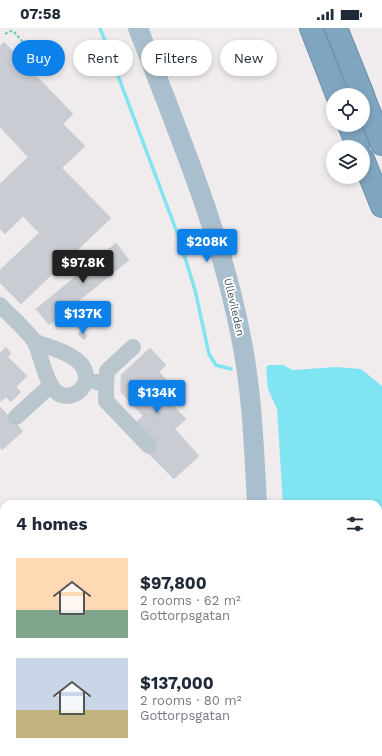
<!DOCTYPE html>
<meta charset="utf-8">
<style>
body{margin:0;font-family:"Work Sans",sans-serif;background:#f6f6f7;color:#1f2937;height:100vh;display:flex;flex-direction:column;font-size:15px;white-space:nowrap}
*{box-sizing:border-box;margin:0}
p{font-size:13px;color:#747a83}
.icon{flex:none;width:22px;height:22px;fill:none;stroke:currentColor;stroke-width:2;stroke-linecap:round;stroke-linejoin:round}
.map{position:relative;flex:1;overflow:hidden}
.panel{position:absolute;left:0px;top:472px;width:382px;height:256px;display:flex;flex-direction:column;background:#fff;border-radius:12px 12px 0 0;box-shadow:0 2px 6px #0003}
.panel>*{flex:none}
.banner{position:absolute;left:12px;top:12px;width:358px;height:36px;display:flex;gap:8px}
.controls{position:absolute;left:326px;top:60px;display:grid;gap:8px}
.controls a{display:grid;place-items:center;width:44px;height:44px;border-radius:50%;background:#fff;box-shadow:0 2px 6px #0003;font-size:20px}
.price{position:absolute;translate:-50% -34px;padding:0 9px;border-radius:4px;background:#0c81ea;color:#fff;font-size:13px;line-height:26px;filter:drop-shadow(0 1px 2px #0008)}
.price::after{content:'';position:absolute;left:50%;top:24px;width:12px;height:9px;margin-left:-6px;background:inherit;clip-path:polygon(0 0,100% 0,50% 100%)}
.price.selected{background:#222;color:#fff}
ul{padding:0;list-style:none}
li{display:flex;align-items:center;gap:12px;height:100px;padding:0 16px}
li span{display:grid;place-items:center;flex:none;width:112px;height:80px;border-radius:0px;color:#555}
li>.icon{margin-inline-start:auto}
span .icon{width:48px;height:48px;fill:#fffc;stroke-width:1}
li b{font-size:17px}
h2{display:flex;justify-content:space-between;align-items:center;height:48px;padding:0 16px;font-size:17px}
.pill{padding:0 14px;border-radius:18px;background:#fff;box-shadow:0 2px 6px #0003;font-size:14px;line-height:36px}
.pill.selected{background:#0c81ea;color:#fff}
.status{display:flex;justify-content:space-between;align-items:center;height:28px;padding:0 20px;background:#fff;direction:ltr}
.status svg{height:11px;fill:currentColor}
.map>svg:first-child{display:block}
.water{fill:#80e4f2}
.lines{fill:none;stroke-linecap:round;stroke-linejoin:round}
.stream{stroke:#80e4f2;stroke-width:3.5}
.building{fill:#c9ccd2;stroke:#d0d3d9}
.highway-casing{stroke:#6b90ac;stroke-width:24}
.path{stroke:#6cd297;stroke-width:2;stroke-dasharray:3 2;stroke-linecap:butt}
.minor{stroke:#bac6cd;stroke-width:16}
.major{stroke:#aabfce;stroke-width:20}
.highway{stroke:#80a5c0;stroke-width:22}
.labels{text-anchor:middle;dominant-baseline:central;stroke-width:3.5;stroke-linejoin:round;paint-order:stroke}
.street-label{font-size:11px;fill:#44525b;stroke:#fff}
</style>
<div class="status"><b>07:58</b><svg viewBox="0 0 49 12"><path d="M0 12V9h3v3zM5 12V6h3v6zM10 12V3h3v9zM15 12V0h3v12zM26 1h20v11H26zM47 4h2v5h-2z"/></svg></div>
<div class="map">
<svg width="382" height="728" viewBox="0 0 382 728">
<rect width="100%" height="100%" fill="#f0eced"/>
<g class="water">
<path d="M269 337H283L293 342 336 339 361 341 382 358V587L378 586V476H283L277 381 268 361 266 339Z"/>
<path d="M382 647V694L378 713V653Z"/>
</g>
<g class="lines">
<path class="stream" d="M100 0 178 207 195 262 209 326 216 337 231 341"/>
</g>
<g class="building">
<path d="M4 14 73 86 63 96 85 118 62 140 111 190 21 276 0 255V242L39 205 23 188 5 206 0 201V156L28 129 0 99V18Z"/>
<path d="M116 215 129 232 49 297 36 281Z"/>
<path d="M82 303 87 308 84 312 78 306Z"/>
<path d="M6 319 11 325 8 329 27 348 16 359 21 364 11 374 6 369 0 374V325Z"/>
<path d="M150 320 166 337 159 344 174 360 165 369 186 391 175 401 199 428 174 451 148 425 134 396 143 388 121 364V347Z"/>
<path d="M0 379 23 403 2 422 0 419Z"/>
<path d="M4 545V602L0 598V549Z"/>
<path d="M4 653V674L0 669V657Z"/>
<path d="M93 724H151L155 728H97Z"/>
</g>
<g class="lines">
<defs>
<g id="highway">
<path d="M311 0 337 67"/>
<path d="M336 0 363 67"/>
<path d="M363 68 382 116"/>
<path d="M349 97 358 119"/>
<path d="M363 131 382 178"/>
</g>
</defs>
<use href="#highway" class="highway-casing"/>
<g class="path">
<path d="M5 6 10 3 14 4 23 14"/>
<path d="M0 720 7 728"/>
</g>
<g class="minor">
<path d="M0 277C11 289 25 300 34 313 43 327 46 375 72 367 79 365 85 358 86 352 88 327 52 321 34 313"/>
<path d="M96 354 106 355 107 343 133 319"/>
<path d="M106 355V373L149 418"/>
<path d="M16 389 51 357"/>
<path d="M0 617 4 614"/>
<path d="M0 702 4 706"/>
<path d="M21 724 25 728"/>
<path d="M51 728 55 724"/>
</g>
<g class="major">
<path d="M138 0C176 100 219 199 240 304 252 361 254 419 257 476"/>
<path d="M271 724 273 728"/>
</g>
<use href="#highway" class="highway"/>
</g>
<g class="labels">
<g class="street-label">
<text transform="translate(234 279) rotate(77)">Ullevileden</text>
</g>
</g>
</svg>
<div class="controls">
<a><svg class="icon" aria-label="locate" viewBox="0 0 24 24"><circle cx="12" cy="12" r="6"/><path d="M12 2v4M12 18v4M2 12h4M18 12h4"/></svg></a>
<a><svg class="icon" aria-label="layers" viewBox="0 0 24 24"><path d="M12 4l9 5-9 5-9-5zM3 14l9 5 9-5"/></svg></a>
</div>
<b class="price" style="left:207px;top:235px">$208K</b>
<b class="price selected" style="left:83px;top:256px">$97.8K</b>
<b class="price" style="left:83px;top:307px">$137K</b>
<b class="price" style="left:157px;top:386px">$134K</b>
<div class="banner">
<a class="pill selected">Buy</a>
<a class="pill">Rent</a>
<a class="pill">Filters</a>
<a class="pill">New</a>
</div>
<section class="panel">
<h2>4 homes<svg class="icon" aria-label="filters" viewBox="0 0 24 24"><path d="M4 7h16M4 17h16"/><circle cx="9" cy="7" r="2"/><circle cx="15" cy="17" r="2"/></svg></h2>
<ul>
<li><span style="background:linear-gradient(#ffd9b3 65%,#7fa58c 0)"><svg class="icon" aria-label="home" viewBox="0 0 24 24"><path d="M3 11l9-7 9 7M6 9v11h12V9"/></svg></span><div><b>$97,800</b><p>2 rooms · 62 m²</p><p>Gottorpsgatan</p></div></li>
<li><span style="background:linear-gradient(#c9d6e8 65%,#c2b280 0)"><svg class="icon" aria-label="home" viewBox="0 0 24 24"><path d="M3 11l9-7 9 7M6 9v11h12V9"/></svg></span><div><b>$137,000</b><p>2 rooms · 80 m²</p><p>Gottorpsgatan</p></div></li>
</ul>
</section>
</div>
